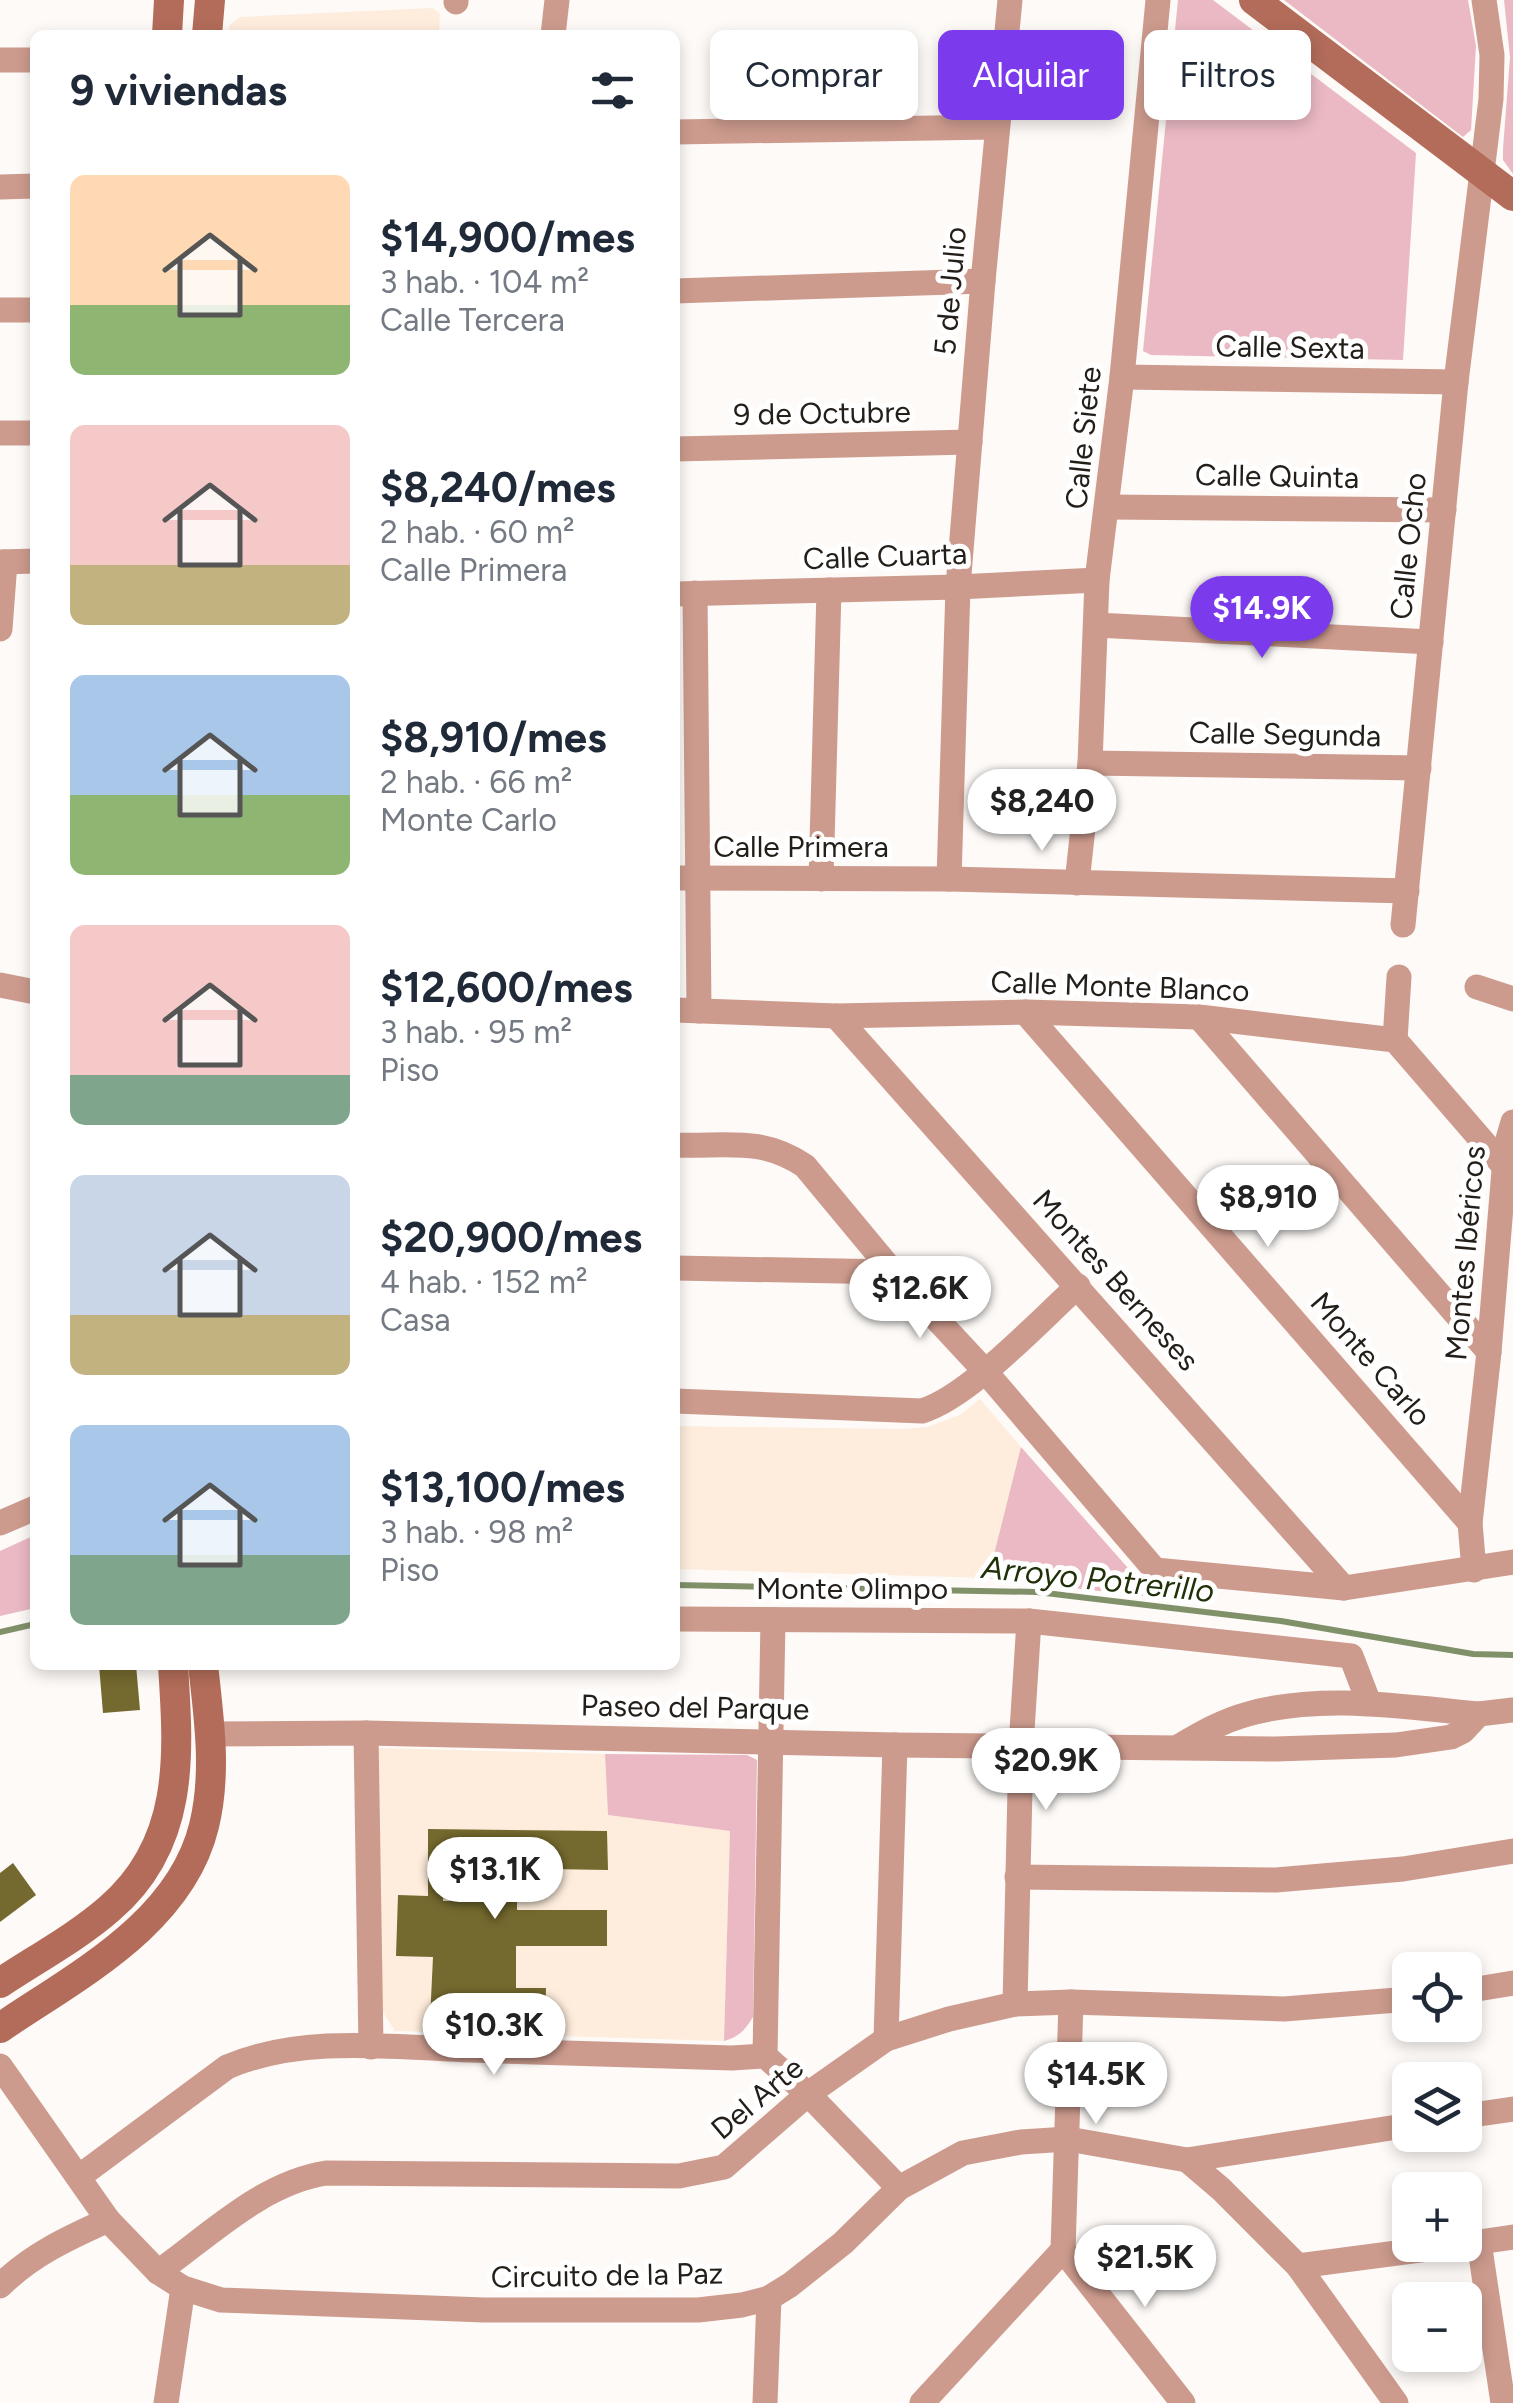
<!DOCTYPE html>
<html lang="es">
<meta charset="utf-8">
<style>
body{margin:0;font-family:Figtree,sans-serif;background:#f2f2f3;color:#1f2937;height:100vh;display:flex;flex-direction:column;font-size:38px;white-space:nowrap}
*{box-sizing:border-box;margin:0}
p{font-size:32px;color:#747a83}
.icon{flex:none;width:55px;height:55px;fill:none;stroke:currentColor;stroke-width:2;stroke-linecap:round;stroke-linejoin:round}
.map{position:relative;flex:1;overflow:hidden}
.details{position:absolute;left:30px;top:30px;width:650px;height:1640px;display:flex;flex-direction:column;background:#fff;border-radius:15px;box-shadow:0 5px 15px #0003}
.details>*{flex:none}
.guide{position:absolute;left:710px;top:30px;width:652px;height:90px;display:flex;gap:20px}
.tools{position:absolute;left:1392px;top:1952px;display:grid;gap:20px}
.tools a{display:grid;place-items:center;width:90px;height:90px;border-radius:15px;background:#fff;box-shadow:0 5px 15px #0003;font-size:50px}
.price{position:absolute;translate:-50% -85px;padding:0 22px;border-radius:35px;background:#fff;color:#222;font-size:32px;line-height:65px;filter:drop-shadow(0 2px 5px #0008)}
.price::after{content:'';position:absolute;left:50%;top:60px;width:30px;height:22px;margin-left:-15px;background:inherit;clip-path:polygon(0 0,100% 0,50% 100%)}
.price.active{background:#7c3aed;color:#fff}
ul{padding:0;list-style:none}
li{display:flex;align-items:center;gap:30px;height:250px;padding:0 40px}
li span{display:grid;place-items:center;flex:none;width:280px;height:200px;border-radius:15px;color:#555}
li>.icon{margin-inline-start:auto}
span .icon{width:120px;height:120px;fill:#fffc;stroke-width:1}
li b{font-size:42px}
h2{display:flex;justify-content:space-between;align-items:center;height:120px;padding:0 40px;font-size:42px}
.chip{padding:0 35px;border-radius:15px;background:#fff;box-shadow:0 5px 15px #0003;font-size:35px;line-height:90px}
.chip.active{background:#7c3aed;color:#fff}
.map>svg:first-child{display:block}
.built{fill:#feeddc}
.green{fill:#ebb9c4}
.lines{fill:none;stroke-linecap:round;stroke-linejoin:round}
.stream{stroke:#80916a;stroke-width:6}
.building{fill:#74692e}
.street{stroke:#cd9b8e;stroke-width:25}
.secondary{stroke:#b26c59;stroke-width:30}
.labels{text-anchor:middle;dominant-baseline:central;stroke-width:10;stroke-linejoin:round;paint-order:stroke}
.street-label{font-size:30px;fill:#241e19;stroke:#fff}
.water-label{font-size:32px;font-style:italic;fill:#203008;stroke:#fff}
</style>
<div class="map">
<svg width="1513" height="2403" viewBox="0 0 1513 2403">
<rect width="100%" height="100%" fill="#fdfaf7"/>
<g class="built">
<path d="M433 8 440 14 439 31 474 35H228L230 25 240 17Z"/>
<path d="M980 1399 1021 1447 988 1578 675 1569V1426L904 1429 927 1427 960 1415Z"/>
<path d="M379 1748 605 1754 608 1815 730 1831 724 2041 395 2031 381 2009Z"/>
</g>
<g class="green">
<path d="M1178 0H1213L1416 153 1403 360 1151 355 1143 351Z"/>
<path d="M1284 0H1468L1476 46 1471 130 1463 137Z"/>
<path d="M1504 0H1513V174L1503 160V149L1510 57Z"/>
<path d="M1021 1447 1143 1585 1151 1586V1597L988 1578Z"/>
<path d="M35 1535V1608L0 1616V1551Z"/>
<path d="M605 1754 747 1755 757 1760 753 2017C745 2030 739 2037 724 2041L730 1831 608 1815Z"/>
</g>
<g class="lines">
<g class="stream">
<path d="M675 1585 1037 1592 1281 1621 1473 1654 1513 1655"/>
<path d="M0 1632 35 1624"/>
</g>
</g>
<g class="building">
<path d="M99 1665H136L140 1710 103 1713Z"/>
<path d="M428 1829 607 1831 608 1870 444 1867 443 1901H517V1910H607V1946H516V1988H546L545 2024 430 2020 433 1957 396 1956 398 1895 428 1896Z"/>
<path d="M13 1863 36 1895 0 1922V1873Z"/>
</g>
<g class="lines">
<g class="street">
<path d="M456 0V2"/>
<path d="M553 35 557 0"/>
<path d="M0 60H35"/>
<path d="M675 132 996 127"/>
<path d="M0 187 35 186"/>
<path d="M675 291 983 281"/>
<path d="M0 310H35"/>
<path d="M1122 377 1456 382"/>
<path d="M0 433H35"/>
<path d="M675 449 970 442"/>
<path d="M1109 507 1444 510"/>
<path d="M0 562 35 561"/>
<path d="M695 593 699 1011"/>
<path d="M675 594 958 587 1097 580"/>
<path d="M1096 625 1431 642"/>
<path d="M0 629 5 562"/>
<path d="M1090 763 1419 768"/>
<path d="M675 878 949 879 1407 891"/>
<path d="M821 879 829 590"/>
<path d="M949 879 958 587 983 281 1010 0"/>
<path d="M1077 883 1090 763 1097 580 1122 377 1158 0"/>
<path d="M1403 925 1456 382 1491 99 1492 55 1484 0"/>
<path d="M0 985 35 992"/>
<path d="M1477 987 1513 999"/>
<path d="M675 1010 836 1016 1025 1012 1199 1017 1395 1040 1504 1166"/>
<path d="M1025 1012 1470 1523"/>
<path d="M836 1016 1344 1588"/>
<path d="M1199 1017 1489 1352"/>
<path d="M1395 1040 1399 977"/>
<path d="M675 1145C725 1147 761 1136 805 1166L893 1272 984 1370 1155 1570 1344 1588 1513 1562"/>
<path d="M675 1268 893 1272"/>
<path d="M675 1401 922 1411C969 1397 1040 1320 1078 1286"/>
<path d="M0 1523 35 1508"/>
<path d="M1474 1570 1470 1523 1489 1352 1506 1146 1513 1122"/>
<path d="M675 1619 1029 1621 1351 1656 1369 1703"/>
<path d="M366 1733 371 2047"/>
<path d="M211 1734 366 1733 895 1745 1276 1749 1396 1745 1451 1737 1463 1731 1479 1714 1513 1710"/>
<path d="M1178 1747C1200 1734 1222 1721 1248 1714 1322 1693 1404 1707 1479 1714"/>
<path d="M1017 1877 1276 1880 1403 1869 1513 1851"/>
<path d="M1465 1991 1513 1983"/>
<path d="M1015 2004 1021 1746 1029 1621"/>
<path d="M886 2039 895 1745"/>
<path d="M765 2056 773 1620"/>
<path d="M0 2066 108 2220 158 2272 183 2288 221 2300 484 2310H698L742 2305 769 2298 790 2285 843 2243 899 2188 963 2153 1021 2142 1068 2139 1187 2160 1221 2189 1298 2266 1396 2403"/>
<path d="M1465 2116 1513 2109"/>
<path d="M1187 2160 1410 2125"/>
<path d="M80 2176 227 2067C301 2035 392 2047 471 2050 558 2052 645 2055 732 2058L765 2056 808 2094 899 2188"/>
<path d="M1479 2242 1503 2403"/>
<path d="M1465 2244 1513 2237"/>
<path d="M1063 2250 1071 2002"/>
<path d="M1063 2250 1183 2403"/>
<path d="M1298 2266 1458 2245"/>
<path d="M158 2272C210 2235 262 2183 326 2173L679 2176 724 2167 808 2094 886 2039 949 2019 1015 2004 1071 2002 1284 2009 1410 1999"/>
<path d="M0 2286C31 2255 68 2238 108 2220"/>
<path d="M166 2403 183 2288"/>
<path d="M765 2403 769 2298"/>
<path d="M922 2403 1063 2250"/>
</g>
<g class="secondary">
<path d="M1254 0 1513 196"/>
<path d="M167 35 169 0"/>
<path d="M207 35 210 0"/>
<path d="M0 1983C36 1959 77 1937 109 1909 185 1844 179 1756 173 1665"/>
<path d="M0 2028C76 1976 180 1924 204 1826 217 1773 209 1719 203 1665"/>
</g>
</g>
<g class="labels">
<g class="street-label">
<text transform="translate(950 291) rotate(-85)">5 de Julio</text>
<text transform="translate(1290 347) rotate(1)">Calle Sexta</text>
<text transform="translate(822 413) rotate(-1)">9 de Octubre</text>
<text transform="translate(1083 438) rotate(-84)">Calle Siete</text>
<text transform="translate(1277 476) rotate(1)">Calle Quinta</text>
<text transform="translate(1408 546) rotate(-84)">Calle Ocho</text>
<text transform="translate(885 556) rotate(-2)">Calle Cuarta</text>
<text transform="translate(1285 734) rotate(1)">Calle Segunda</text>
<text x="801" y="846">Calle Primera</text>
<text transform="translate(1120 986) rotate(2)">Calle Monte Blanco</text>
<text transform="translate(1465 1253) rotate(-85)">Montes Ibéricos</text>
<text transform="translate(1116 1280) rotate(48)">Montes Berneses</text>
<text transform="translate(1371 1359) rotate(49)">Monte Carlo</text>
<text x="852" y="1588">Monte Olimpo</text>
<text transform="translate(695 1707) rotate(1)">Paseo del Parque</text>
<text transform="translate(757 2098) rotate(-40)">Del Arte</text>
<text transform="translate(607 2275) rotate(-1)">Circuito de la Paz</text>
</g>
<g class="water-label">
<text transform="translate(1098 1579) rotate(6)">Arroyo Potrerillo</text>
</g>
</g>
</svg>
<div class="tools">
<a><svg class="icon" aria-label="locate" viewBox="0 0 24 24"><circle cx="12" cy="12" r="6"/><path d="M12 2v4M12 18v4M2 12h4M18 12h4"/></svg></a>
<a><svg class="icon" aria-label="layers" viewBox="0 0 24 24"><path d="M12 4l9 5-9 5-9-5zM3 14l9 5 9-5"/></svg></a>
<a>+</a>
<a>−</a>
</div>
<b class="price active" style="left:1262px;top:661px">$14.9K</b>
<b class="price" style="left:1042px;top:854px">$8,240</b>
<b class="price" style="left:1268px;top:1250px">$8,910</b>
<b class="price" style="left:920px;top:1341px">$12.6K</b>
<b class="price" style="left:1046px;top:1813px">$20.9K</b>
<b class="price" style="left:495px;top:1922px">$13.1K</b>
<b class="price" style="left:494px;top:2078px">$10.3K</b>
<b class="price" style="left:1096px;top:2127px">$14.5K</b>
<b class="price" style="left:1145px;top:2310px">$21.5K</b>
<div class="guide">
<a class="chip">Comprar</a>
<a class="chip active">Alquilar</a>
<a class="chip">Filtros</a>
</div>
<section class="details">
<h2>9 viviendas<svg class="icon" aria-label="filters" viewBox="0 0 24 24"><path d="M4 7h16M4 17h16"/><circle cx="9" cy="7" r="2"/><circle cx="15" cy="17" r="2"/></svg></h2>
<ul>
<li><span style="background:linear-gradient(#ffd9b3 65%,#8fb573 0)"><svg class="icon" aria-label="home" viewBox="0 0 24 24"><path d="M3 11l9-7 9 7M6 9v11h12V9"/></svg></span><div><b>$14,900/mes</b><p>3 hab. · 104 m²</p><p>Calle Tercera</p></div></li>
<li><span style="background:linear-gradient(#f6c9c9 70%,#c2b280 0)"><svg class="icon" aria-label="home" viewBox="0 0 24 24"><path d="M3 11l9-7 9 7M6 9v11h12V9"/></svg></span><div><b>$8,240/mes</b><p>2 hab. · 60 m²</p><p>Calle Primera</p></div></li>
<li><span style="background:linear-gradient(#a9c7e8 60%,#8fb573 0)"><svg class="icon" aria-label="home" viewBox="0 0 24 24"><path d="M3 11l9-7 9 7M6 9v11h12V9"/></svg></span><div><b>$8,910/mes</b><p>2 hab. · 66 m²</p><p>Monte Carlo</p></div></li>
<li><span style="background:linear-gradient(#f6c9c9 75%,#7fa58c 0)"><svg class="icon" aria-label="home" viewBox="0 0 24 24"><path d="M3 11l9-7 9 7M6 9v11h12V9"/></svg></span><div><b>$12,600/mes</b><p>3 hab. · 95 m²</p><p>Piso</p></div></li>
<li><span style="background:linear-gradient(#c9d6e8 70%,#c2b280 0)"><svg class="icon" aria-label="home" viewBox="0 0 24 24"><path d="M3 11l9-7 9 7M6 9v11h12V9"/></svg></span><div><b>$20,900/mes</b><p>4 hab. · 152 m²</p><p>Casa</p></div></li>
<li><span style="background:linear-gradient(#a9c7e8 65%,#7fa58c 0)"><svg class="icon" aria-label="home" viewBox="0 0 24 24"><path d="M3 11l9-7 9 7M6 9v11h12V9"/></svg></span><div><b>$13,100/mes</b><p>3 hab. · 98 m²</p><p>Piso</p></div></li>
</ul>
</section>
</div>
